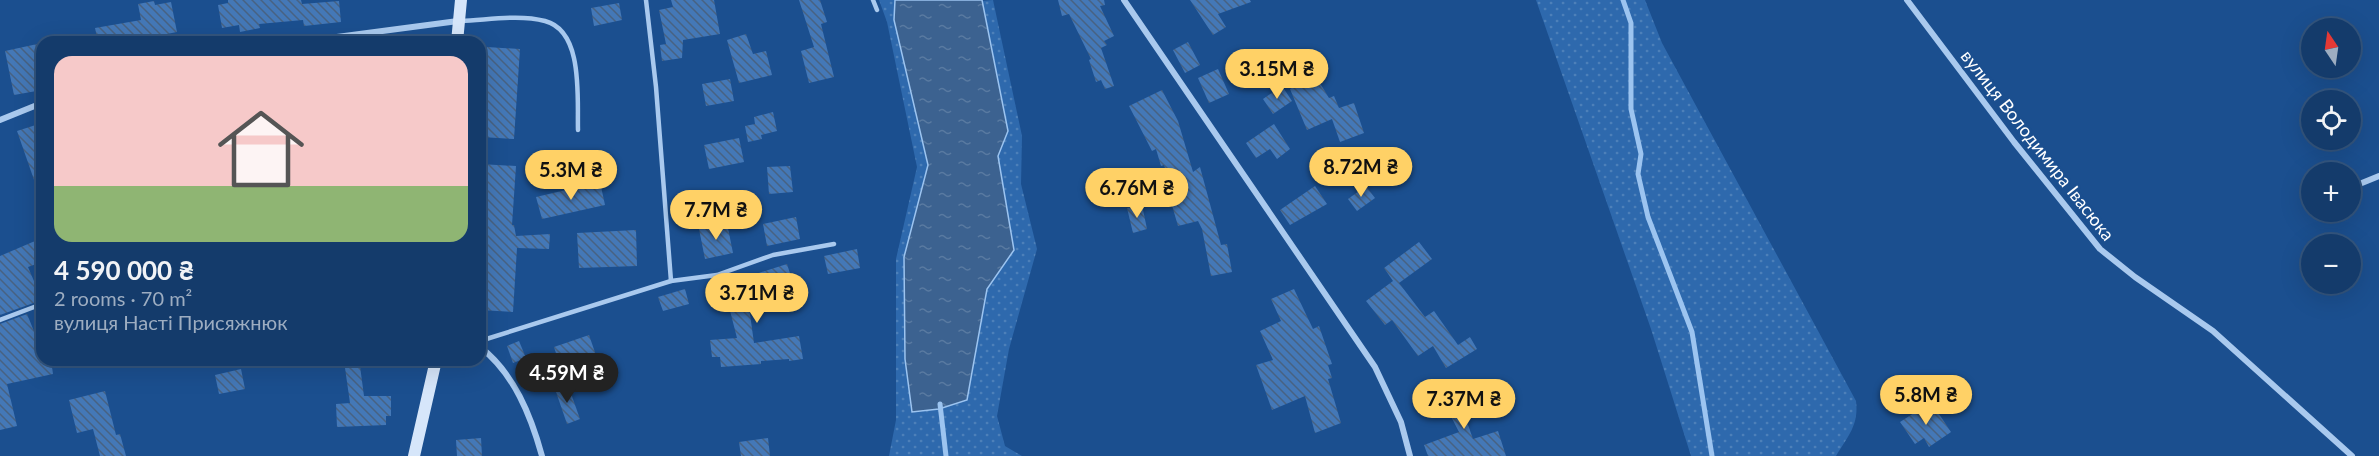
<!DOCTYPE html>
<meta charset="utf-8">
<style>
body{margin:0;font-family:Lato,sans-serif;background:#214673;color:#f1f3f6;height:100vh;display:flex;flex-direction:column;font-size:22px;white-space:nowrap}
*{box-sizing:border-box;margin:0}
p{font-size:20px;color:#9dadc1}
.icon{flex:none;width:33px;height:33px;fill:none;stroke:currentColor;stroke-width:2;stroke-linecap:round;stroke-linejoin:round}
.map{position:relative;flex:1;overflow:hidden}
.sheet{position:absolute;left:36px;top:36px;width:450px;height:330px;display:flex;flex-direction:column;background:#143b6b;border-radius:18px;box-shadow:0 6px 24px #0002,0 0 0 2px #33557e}
.sheet>*{flex:none}
.needle{width:39px;rotate:347deg}
.buttons{position:absolute;left:2301px;top:18px;display:grid;gap:12px}
.buttons a{display:grid;place-items:center;width:60px;height:60px;border-radius:50%;background:#143b6b;box-shadow:0 6px 24px #0002,0 0 0 2px #33557e;font-size:30px}
.price{position:absolute;translate:-50% -51px;padding:0 14px;border-radius:21px;background:#ffd166;color:#111;font-size:20px;line-height:39px;filter:drop-shadow(0 2px 3px #0008)}
.price::after{content:'';position:absolute;left:50%;top:36px;width:18px;height:14px;margin-left:-9px;background:inherit;clip-path:polygon(0 0,100% 0,50% 100%)}
.price.active{background:#222;color:#fff}
ul{padding:0;list-style:none}
li{display:grid;align-content:center;gap:12px;height:318px;padding:0 18px}
li span{display:grid;place-items:center;height:186px;border-radius:18px;color:#555}
li>.icon{margin-inline-start:auto}
span .icon{width:108px;height:108px;fill:#fffc;stroke-width:1}
li b{font-size:26px}
.map>svg:first-child{display:block}
.green{fill:url(#green-dots)}
.water{fill:url(#water-ripples);stroke:#9cc4f0;stroke-width:1.5}
.lines{fill:none;stroke-linecap:round;stroke-linejoin:round}
.stream{stroke:#9cc4f0;stroke-width:5}
.building{fill:url(#building-back-hatch)}
.lane{stroke:#a9c9ee;stroke-width:4.5}
.street{stroke:#a9c9ee;stroke-width:6}
.secondary{stroke:#d6e6fa;stroke-width:12}
.labels{text-anchor:middle;dominant-baseline:central;stroke-width:5;stroke-linejoin:round;paint-order:stroke}
.street-label{font-size:18px;fill:#fff;stroke:#1b4f8f}
</style>
<div class="map">
<svg width="2379" height="456" viewBox="0 0 2379 456">
<defs>
<pattern id="green-dots" width="8" height="8" patternUnits="userSpaceOnUse" patternTransform="scale(1.5)"><rect width="8" height="8" fill="#2e69ad"/><path d="M2 2h.1M6 6h.1" fill="none" stroke="#4d80b9" stroke-width="1.8" stroke-linecap="round"/></pattern>
<pattern id="water-ripples" width="26" height="14" patternUnits="userSpaceOnUse" patternTransform="scale(1.5)"><rect width="26" height="14" fill="#3c6290"/><path d="M2 4q2-2 4 0t4 0M15 11q2-2 4 0t4 0" fill="none" stroke="#597aa1"/></pattern>
<pattern id="building-back-hatch" width="6" height="6" patternUnits="userSpaceOnUse" patternTransform="scale(1.5)"><rect width="6" height="6" fill="#4478b7"/><path d="M-1 5l2 2M0 0l6 6M5-1l2 2" fill="none" stroke="#486282"/></pattern>
</defs>
<rect width="100%" height="100%" fill="#1b4f8f"/>
<g class="green">
<path d="M879 0H895L894 20 928 165 904 257 967 400 987 289 1014 250 998 156 1008 130 982 1 993 0 1022 136 1021 184 1037 249 1009 349 997 416 1005 446 1022 456H889L896 420V259L917 167 887 22Z"/>
<path d="M1536 0H1645L1662 43 1856 401C1859 425 1848 436 1836 456H1691L1651 329Z"/>
</g>
<path class="water" d="M895 0H982L1008 131 998 156 1014 250 987 289 967 400 939 409 912 412 905 359 904 257 928 165 894 20Z"/>
<g class="lines">
<g class="stream">
<path d="M1623 0 1631 23V109L1641 154 1638 174 1648 217 1692 332 1712 456"/>
<path d="M940 404 946 456"/>
</g>
</g>
<g class="building">
<path d="M228 0H301L302 4 339 1 341 22 304 26 303 20 259 24 260 28 240 32 239 25 222 28 218 5 228 3Z"/>
<path d="M671 0H714L720 34 683 40 682 58 662 61 660 45 666 44 659 10 673 7Z"/>
<path d="M799 0H820L827 22 821 24 834 77 809 83 801 51 814 47Z"/>
<path d="M1058 0H1104L1105 5 1100 6 1114 36 1104 41 1107 45 1101 48 1114 86 1105 89 1101 80 1096 82 1089 60 1091 59 1069 14 1062 16Z"/>
<path d="M1190 0H1250L1251 2 1218 14 1226 27 1213 35Z"/>
<path d="M154 1 155 5 171 2 177 32 126 42H98L95 28 141 20 138 4Z"/>
<path d="M619 3 622 20 594 26 591 8Z"/>
<path d="M746 34 753 54 766 51 772 75 739 83 727 40Z"/>
<path d="M1188 42 1200 65 1185 73 1173 50Z"/>
<path d="M42 43V90L14 95 5 51Z"/>
<path d="M487 47 520 49 514 139 481 137Z"/>
<path d="M1218 69 1229 94 1209 103 1198 78Z"/>
<path d="M1315 75 1329 98 1334 96 1339 108 1354 103 1364 133 1340 142 1332 119 1307 130 1290 89Z"/>
<path d="M730 79 734 101 706 106 702 84Z"/>
<path d="M1282 86 1292 101 1273 114 1263 99Z"/>
<path d="M1162 90 1178 121 1193 172 1200 167 1221 245 1227 244 1232 272 1211 276 1202 229 1198 221 1178 226 1171 202 1175 201 1164 165 1161 166 1156 149 1152 151 1129 106Z"/>
<path d="M773 112 777 131 761 135 762 139 748 142 745 126 755 124 754 117Z"/>
<path d="M42 123V196L40 197 17 131Z"/>
<path d="M1274 124 1290 149 1277 159 1270 149 1256 158 1246 143Z"/>
<path d="M739 138 744 162 709 169 704 145Z"/>
<path d="M480 164 516 166 512 225H514L516 236 550 234 549 249 517 248 513 312 480 310 484 247H480Z"/>
<path d="M790 166 793 192 769 194 767 167Z"/>
<path d="M600 182 605 205 542 219 536 197Z"/>
<path d="M1315 186 1327 204 1290 225 1280 210Z"/>
<path d="M1366 186 1375 198 1357 211 1348 199Z"/>
<path d="M1142 205 1147 229 1133 233 1127 208Z"/>
<path d="M796 217 800 239 767 246 763 224Z"/>
<path d="M727 223 733 253 705 259 699 229Z"/>
<path d="M636 230 637 266 579 268 577 233Z"/>
<path d="M42 238V262L28 267 42 300 0 315V256Z"/>
<path d="M1419 242 1432 259 1399 283 1425 317 1434 311 1458 345 1470 337 1477 349 1446 368 1433 346 1418 356 1392 320 1385 325 1366 301 1393 281 1384 268Z"/>
<path d="M857 249 860 268 828 274 824 256Z"/>
<path d="M787 264 796 292 749 307 754 343 799 336 803 359 789 361V359L761 361V364L721 367 720 357H712L710 340 737 338 727 299 751 293 746 277Z"/>
<path d="M685 289 689 304 663 311 658 297Z"/>
<path d="M1294 289 1313 329 1319 326 1332 364 1328 365 1332 378 1328 379 1341 423 1315 433 1305 396 1272 410 1256 365 1273 360 1260 331 1281 321 1271 299Z"/>
<path d="M27 314 42 351V360H51L53 374 7 384 17 426 0 430V324Z"/>
<path d="M589 335 599 364 563 375 554 347Z"/>
<path d="M519 341 526 358 513 363 507 346Z"/>
<path d="M360 366 364 396H391V416H386V425L337 427 336 404 350 403 345 368Z"/>
<path d="M241 369 245 389 219 394 215 375Z"/>
<path d="M1466 380 1475 398 1461 405 1473 439 1498 431 1506 456H1428L1424 445 1459 432 1439 393Z"/>
<path d="M568 385 580 419 567 424 555 389Z"/>
<path d="M105 391 116 435 120 434 126 456H100L93 429 77 433 69 400Z"/>
<path d="M1931 402 1951 432 1929 447 1924 438 1915 444 1900 422Z"/>
<path d="M481 438 482 456H457L456 440Z"/>
<path d="M768 438 770 456H741L739 442Z"/>
</g>
<g class="lines">
<g class="lane">
<path d="M646 0 656 87 671 281"/>
<path d="M873 0 877 10"/>
<path d="M461 21C488 20 519 14 545 21 584 31 577 99 578 130"/>
<path d="M0 320 42 304"/>
<path d="M480 341 671 281 717 275 773 255 834 244"/>
</g>
<g class="street">
<path d="M1124 0 1375 367 1401 422 1410 456"/>
<path d="M1907 0 2014 142 2100 249 2135 277 2213 331 2352 456"/>
<path d="M299 42 458 21"/>
<path d="M0 120 42 103"/>
<path d="M2357 185 2379 176"/>
<path d="M480 347C514 373 531 416 542 456"/>
</g>
<g class="secondary">
<path d="M457 42 461 0"/>
<path d="M414 456 436 360"/>
</g>
</g>
<g class="labels">
<g class="street-label">
<text transform="translate(2038 145) rotate(52)">вулиця Володимира Івасюка</text>
</g>
</g>
</svg>
<div class="buttons">
<a><svg class="needle" viewBox="-14 -14 28 28"><path d="M0-13l5 13h-10z" fill="#e53935"/><path d="M0 13l5-13h-10z" fill="#9dadc1"/></svg></a>
<a><svg class="icon" aria-label="locate" viewBox="0 0 24 24"><circle cx="12" cy="12" r="6"/><path d="M12 2v4M12 18v4M2 12h4M18 12h4"/></svg></a>
<a>+</a>
<a>−</a>
</div>
<b class="price" style="left:1277px;top:100px">3.15M ₴</b>
<b class="price" style="left:1361px;top:198px">8.72M ₴</b>
<b class="price" style="left:571px;top:201px">5.3M ₴</b>
<b class="price" style="left:1137px;top:219px">6.76M ₴</b>
<b class="price" style="left:716px;top:241px">7.7M ₴</b>
<b class="price" style="left:757px;top:324px">3.71M ₴</b>
<b class="price active" style="left:567px;top:404px">4.59M ₴</b>
<b class="price" style="left:1926px;top:426px">5.8M ₴</b>
<b class="price" style="left:1464px;top:430px">7.37M ₴</b>
<section class="sheet">
<ul>
<li><span style="background:linear-gradient(#f6c9c9 70%,#8fb573 0)"><svg class="icon" aria-label="home" viewBox="0 0 24 24"><path d="M3 11l9-7 9 7M6 9v11h12V9"/></svg></span><div><b>4 590 000 ₴</b><p>2 rooms · 70 m²</p><p>вулиця Насті Присяжнюк</p></div></li>
</ul>
</section>
</div>
